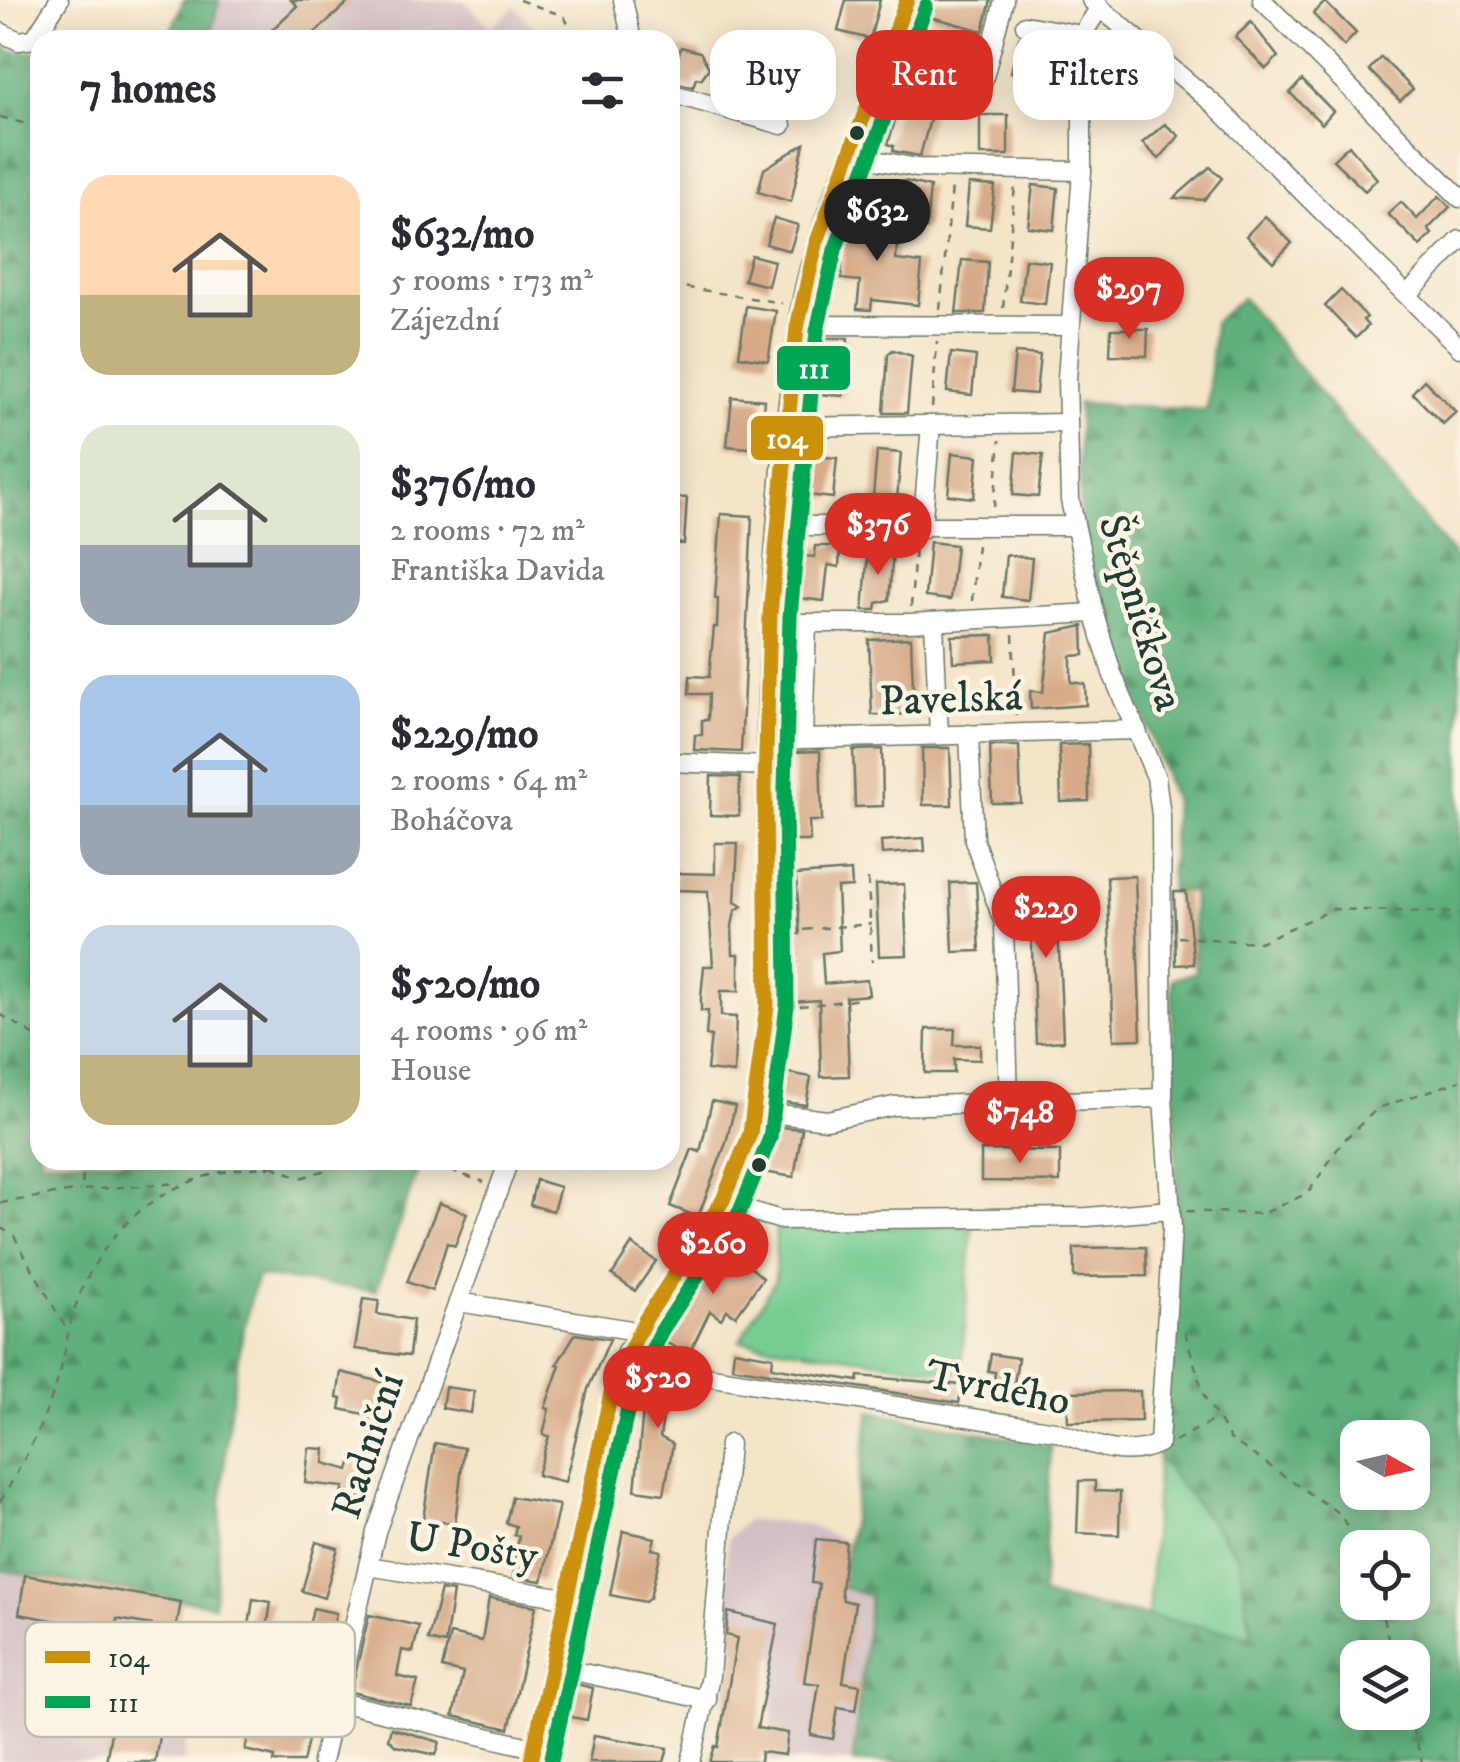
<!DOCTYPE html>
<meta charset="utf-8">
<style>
body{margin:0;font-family:"IM FELL DW Pica",serif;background:#f2f2f3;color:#2b2b33;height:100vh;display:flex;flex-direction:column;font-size:38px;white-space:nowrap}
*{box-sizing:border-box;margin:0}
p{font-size:32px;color:#7c7c81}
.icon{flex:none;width:55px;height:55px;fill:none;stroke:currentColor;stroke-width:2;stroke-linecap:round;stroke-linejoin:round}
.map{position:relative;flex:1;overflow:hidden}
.panel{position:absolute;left:30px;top:30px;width:650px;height:1140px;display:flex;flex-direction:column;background:#fff;border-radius:30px;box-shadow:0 5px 25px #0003}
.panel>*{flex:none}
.top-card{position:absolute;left:710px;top:30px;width:600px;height:90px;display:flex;gap:20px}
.needle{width:65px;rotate:98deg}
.tools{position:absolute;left:1340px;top:1420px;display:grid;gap:20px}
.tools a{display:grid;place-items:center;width:90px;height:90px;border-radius:20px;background:#fff;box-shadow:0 5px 25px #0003;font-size:50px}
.price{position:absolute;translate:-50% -85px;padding:0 22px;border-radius:35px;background:#d93025;color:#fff;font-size:32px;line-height:65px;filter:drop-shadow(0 2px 5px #0008)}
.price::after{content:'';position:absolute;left:50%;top:60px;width:30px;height:22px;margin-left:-15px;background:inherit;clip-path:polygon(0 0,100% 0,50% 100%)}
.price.current{background:#222;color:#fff}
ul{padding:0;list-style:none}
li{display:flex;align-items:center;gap:30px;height:250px;padding:0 50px}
li span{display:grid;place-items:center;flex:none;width:280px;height:200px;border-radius:30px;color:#555}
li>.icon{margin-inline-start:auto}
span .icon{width:120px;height:120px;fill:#fffc;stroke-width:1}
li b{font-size:42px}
h2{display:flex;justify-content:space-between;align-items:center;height:120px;padding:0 50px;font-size:42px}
.pill{padding:0 35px;border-radius:30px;background:#fff;box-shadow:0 5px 25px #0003;font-size:35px;line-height:90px}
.pill.current{background:#d93025;color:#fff}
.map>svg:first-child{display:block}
.industrial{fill:#d2bec4}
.green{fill:#76cc91;stroke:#4a8462;stroke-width:2.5}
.forest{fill:url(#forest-firs);stroke:#407658;stroke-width:2.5;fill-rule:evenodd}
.building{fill:#d7ab89}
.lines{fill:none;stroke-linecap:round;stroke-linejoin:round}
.minor-casing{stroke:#6a7868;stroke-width:21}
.path{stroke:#6a7868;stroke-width:2.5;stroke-dasharray:8 8;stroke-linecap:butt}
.minor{stroke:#fff;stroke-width:18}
.bus-1-casing{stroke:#fcf5e5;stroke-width:22}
.bus-2-casing{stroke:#fcf5e5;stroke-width:22}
.bus-1{stroke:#cc910a;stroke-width:15}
.bus-2{stroke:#00a651;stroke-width:15}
.bus-dot{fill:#1f3d34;stroke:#fcf5e5;stroke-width:4}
.labels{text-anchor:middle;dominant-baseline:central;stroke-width:9;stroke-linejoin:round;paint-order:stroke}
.street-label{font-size:42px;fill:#1f3d34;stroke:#fcf5e5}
.key{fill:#fcf5e5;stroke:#babeb0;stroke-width:2.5}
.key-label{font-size:28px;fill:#1f3d34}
.line-badge{stroke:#fcf5e5;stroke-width:4}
.badge-label{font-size:28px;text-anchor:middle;font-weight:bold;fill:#fff}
</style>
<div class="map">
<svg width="1460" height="1762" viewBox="0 0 1460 1762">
<defs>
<pattern id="forest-firs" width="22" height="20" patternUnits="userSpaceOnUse" patternTransform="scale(2.5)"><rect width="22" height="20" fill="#60b07b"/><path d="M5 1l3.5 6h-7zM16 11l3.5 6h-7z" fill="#4f9066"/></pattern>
</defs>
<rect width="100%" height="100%" fill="#fcf5e5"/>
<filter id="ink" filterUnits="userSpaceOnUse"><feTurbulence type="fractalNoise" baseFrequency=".01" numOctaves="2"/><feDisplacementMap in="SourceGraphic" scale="20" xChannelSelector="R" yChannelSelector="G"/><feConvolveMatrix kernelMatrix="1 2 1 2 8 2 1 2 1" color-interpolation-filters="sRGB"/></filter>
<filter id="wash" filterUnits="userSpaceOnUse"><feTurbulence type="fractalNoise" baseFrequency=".0048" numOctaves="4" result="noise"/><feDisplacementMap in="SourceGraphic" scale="40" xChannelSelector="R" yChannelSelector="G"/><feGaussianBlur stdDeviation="2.25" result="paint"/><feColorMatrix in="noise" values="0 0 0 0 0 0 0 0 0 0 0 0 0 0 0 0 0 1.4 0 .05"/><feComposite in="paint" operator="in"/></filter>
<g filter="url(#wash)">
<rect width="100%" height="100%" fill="#f4e5c9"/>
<g class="industrial">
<path d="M219 0H463L491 27 515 6 539 33V40H209Z"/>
<path d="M746 1520 806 1524 846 1542 841 1586 870 1596 852 1762H770L776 1658 735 1650 722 1634 728 1540Z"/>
<path d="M0 1570 181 1602 162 1715 189 1719 185 1762H0Z"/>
</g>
<g class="green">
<path d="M972 1226 961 1373 740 1341 775 1280 776 1228Z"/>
<path d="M1158 1458 1239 1556 1252 1637 1148 1617Z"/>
</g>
<g class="forest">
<path d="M184 0H219L209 40H167Z"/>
<path d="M0 44 11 51 40 53V1160H421L376 1291 257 1276C226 1383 222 1493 214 1605L0 1570Z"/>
<path d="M1242 298 1460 563V1762H853L870 1596 841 1587 870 1411 1051 1446 1042 1596 1252 1636 1239 1556 1158 1458 1177 1215 1172 979 1195 973 1192 891H1170L1174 802 1081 538 1078 403 1207 410 1214 322ZM1358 1438H1412V1492H1358ZM1358 1548H1412V1602H1358ZM1358 1658H1412V1712H1358Z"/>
</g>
<g id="blocks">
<g class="building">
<path d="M291 0H351L307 40H261L297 6Z"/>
<path d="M846 0H880L870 39 838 31Z"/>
<path d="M932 0H991L983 31 931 17Z"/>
<path d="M1325 2 1356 33 1344 46 1313 14Z"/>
<path d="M1251 22 1278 57 1266 69 1235 37Z"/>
<path d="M1019 38 1036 41V60L1028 76 1011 72Z"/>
<path d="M923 45 974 60 966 83 917 69 914 63Z"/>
<path d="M681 47 700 52 709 68 701 79 696 78 693 87 671 81Z"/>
<path d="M1381 57 1413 89 1400 101 1369 70Z"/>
<path d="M1302 80 1333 111 1322 124 1290 93Z"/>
<path d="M900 104 932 112 920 156 893 151 894 146 888 144Z"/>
<rect x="980" y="115" width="28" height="40"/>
<path d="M1165 124 1179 136 1159 159 1142 143Z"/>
<path d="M804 144 791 202 758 192 764 169Z"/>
<path d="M1349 145 1377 179 1365 191 1333 160Z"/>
<path d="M1210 167 1222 178 1204 200 1174 198Z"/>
<path d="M905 181 930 187 926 229 901 227Z"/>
<path d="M969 184 995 186 990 228 965 226Z"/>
<path d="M1033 185 1058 188 1054 230 1028 227Z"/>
<path d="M1439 196 1450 207 1428 229 1432 234 1420 246 1388 214 1401 202 1417 219Z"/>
<path d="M847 210 876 213 874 231 898 232 896 260 922 263 918 305 872 300 871 310 857 309 860 281 841 279Z"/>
<path d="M1265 216 1292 243 1273 262 1246 236Z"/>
<path d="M774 218 798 225 790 251 766 244Z"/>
<path d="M751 255 774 261 768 286 744 280Z"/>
<path d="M1025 259 1050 262 1045 304 1020 301Z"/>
<path d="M962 260 988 262 985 313H956Z"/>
<path d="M1341 290 1367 317 1363 320 1368 326 1356 338 1325 306Z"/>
<path d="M746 306 776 311 768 361 739 356Z"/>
<path d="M1111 329H1148L1147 356 1110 355Z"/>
<path d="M824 338H848L843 396 819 394Z"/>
<path d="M893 350 912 356 907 413H884L888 354Z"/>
<path d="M951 353 976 356 972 395 947 392Z"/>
<path d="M1015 353 1040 355 1036 394 1011 392Z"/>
<path d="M1424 380 1456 412 1443 424 1412 393Z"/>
<path d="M732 397 764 400 760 449 727 446Z"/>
<path d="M877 451 901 453 896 511 872 509Z"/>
<path d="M1017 452 1043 455 1038 497 1013 495Z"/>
<path d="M952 453 978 456 974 498 948 495Z"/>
<path d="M812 456 837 458 833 498 808 495Z"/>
<path d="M674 497 687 498 684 544 670 543Z"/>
<path d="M721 514 752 516 741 752 694 750 695 735H702V720H708L709 694H689L690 676 709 677 714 627H717L718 598H715Z"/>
<path d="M930 542 956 545 950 600 925 597Z"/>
<path d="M815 546H840L839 567 828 565 824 601 799 598 803 556 815 557Z"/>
<path d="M873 546 893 552 889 600 877 603 876 610H863L868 552H873Z"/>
<path d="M1006 555 1032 558 1028 600 1002 597Z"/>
<path d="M1083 626 1084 655 1071 656V682L1085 684 1086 705 1031 709 1030 691 1043 692 1050 633Z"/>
<path d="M994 635 995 660 953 662 952 636Z"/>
<path d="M911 638 914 714 872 715 869 640Z"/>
<path d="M1088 744 1089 801 1061 802 1059 745Z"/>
<path d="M990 746H1019L1021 803H992Z"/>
<path d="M922 748H950L952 805H923Z"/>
<path d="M882 749 883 806 855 807 853 750Z"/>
<path d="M820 751 822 821H809L810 841H795L793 752Z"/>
<path d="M711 776 740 777 739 816 710 815Z"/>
<path d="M924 838 925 851 882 854 881 841Z"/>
<path d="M715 843H738L735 902 742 906 735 911 732 926 733 954H739V991H721V1016L736 1017 734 1073 707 1070 711 1036 706 1035 708 1011H701V997L704 966H713L708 891 675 890 676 873 715 874Z"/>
<path d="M851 871 852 887 837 888 840 951 822 953 824 984 867 980 869 995 846 997 849 1076 821 1077 819 1000 792 1002 786 935 800 934 796 875Z"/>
<path d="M1135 876 1141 1039 1114 1040 1107 877Z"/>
<path d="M1056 879 1063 1041 1036 1043 1029 880Z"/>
<path d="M976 882 980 951 953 952 950 883Z"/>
<path d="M904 884 907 955 879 956 876 885Z"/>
<path d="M1174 892H1186L1194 964 1176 965Z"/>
<path d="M926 1029H955L954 1045H980V1060L954 1059V1073H925Z"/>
<path d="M783 1072 811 1077 806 1105 777 1101Z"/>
<path d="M712 1101 735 1106 726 1143 698 1217 670 1206 692 1149 700 1152Z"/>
<path d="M770 1126 802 1129 794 1177 763 1172Z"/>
<path d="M981 1150 1060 1151V1182L981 1181Z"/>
<path d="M536 1180 560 1187 553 1211 530 1205Z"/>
<path d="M439 1203 467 1213 455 1246 447 1243 432 1291 407 1282Z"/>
<path d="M632 1244 656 1261 635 1291 612 1275Z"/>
<path d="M1146 1247 1147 1276 1074 1277V1248Z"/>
<path d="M716 1251H733L763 1278 736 1316 727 1310 721 1319 710 1311 689 1354 663 1341 686 1294Z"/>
<path d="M363 1299 379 1301 377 1314 413 1320 409 1356 355 1349Z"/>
<path d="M575 1334 610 1339 588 1389 565 1482 537 1475 549 1436 543 1435 549 1409 545 1408 560 1365 557 1364Z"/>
<path d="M734 1350 773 1357 772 1367 858 1381 859 1376 962 1385 959 1403 732 1367Z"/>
<path d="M991 1354 1018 1358 1014 1385 994 1382 995 1372 988 1371Z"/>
<path d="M341 1372 398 1386 388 1435 366 1430 369 1415 340 1409 342 1399 337 1398Z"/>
<path d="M647 1372 699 1388 696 1404 666 1399 660 1437 673 1444 664 1494 635 1490Z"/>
<path d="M445 1387 474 1391 471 1413 442 1408Z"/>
<path d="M1140 1391 1141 1421 1068 1422 1067 1392Z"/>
<path d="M435 1443 464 1448 455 1524 423 1519Z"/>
<path d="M309 1448 325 1449 324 1463 349 1470 352 1460 379 1468 369 1501 342 1493 344 1487 305 1483Z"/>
<path d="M1079 1481H1095V1491L1120 1492 1119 1535 1077 1533Z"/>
<path d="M512 1497 559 1505 542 1581 513 1577 519 1536 514 1535 516 1526 506 1523Z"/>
<path d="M623 1531 655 1538 652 1549 661 1551 650 1598 645 1602 610 1595Z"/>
<path d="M816 1539 846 1542 841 1592 843 1600 855 1603 843 1682 860 1685 856 1710 838 1707 833 1739 811 1735 819 1684 804 1682 819 1584 811 1583Z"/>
<path d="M316 1542 338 1548 324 1598 302 1591Z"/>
<path d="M25 1575 181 1602 176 1629 117 1619 115 1631 19 1614Z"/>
<path d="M441 1590 453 1592 445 1644 428 1640Z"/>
<path d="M489 1598 536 1606 509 1729 453 1716 463 1673 442 1668 450 1634 482 1641Z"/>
<path d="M253 1599 271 1602 261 1668 243 1666Z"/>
<path d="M313 1608 336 1613 328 1649 305 1644Z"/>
<path d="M728 1612 778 1624 757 1728 788 1733 785 1755 761 1752 760 1762H710L715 1746 718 1747 737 1638 726 1635Z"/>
<path d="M369 1615 419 1626 413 1652 402 1650 397 1676 418 1681 411 1706 351 1692Z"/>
<path d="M567 1682 593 1688 587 1720 561 1715Z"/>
<path d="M270 1686 293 1692 296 1709 291 1713 288 1736 308 1740 303 1762H274L275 1757 245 1750 251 1725 265 1728Z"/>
<path d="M113 1721 160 1729 155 1762H106Z"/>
<path d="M391 1728 440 1742 436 1755 396 1746 388 1739Z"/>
<path d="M594 1735 668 1748 664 1762H589Z"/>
</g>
</g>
</g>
<g filter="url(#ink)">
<use href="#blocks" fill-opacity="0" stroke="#6a7868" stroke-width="2.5"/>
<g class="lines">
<defs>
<g id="minor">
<path d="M623 0 632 40"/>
<path d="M1091 0 1216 106 1460 348"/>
<path d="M1262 0 1460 198"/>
<path d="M1025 25 1082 35"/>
<path d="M0 32 19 41 34 39 59 0"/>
<path d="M881 76 955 98 973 94 983 81 1004 0"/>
<path d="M670 93 782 125"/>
<path d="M850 155 917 168 1082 171"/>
<path d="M1407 295 1460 240"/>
<path d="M797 325 1070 326"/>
<path d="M787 427 1067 423"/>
<path d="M779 526H1073"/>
<path d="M922 529 931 425"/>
<path d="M934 622 939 735"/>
<path d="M773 623H909L1094 613"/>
<path d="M969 734 974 840 1004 924 1009 1102"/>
<path d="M803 739 807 624"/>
<path d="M766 740 1137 730"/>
<path d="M670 762 766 766"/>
<path d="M755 1111 827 1120 894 1106 1163 1098"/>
<path d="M724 1203 781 1220 1087 1217 1171 1210"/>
<path d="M458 1302 637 1331"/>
<path d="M626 1351 687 1373 1055 1431C1088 1443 1125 1461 1159 1443L1172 1228 1163 1098 1161 815 1156 777 1112 673 1094 613 1070 500 1067 379 1082 171V35L1100 7"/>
<path d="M368 1566 566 1598"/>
<path d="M551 1666 707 1700"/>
<path d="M335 1701 534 1748"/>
<path d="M322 1762 376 1532 509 1160"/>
<path d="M531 1762 613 1384C647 1293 725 1229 750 1134 778 1024 764 900 765 788 766 635 777 479 797 328 812 213 876 111 907 0"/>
<path d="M691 1762 710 1676 729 1444"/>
</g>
</defs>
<use href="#minor" class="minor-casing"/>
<g class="path">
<path d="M519 0 564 16 570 28"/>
<path d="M34 59 40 157"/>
<path d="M0 117 34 126"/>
<path d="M670 285 782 303"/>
<path d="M1003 308 1015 186"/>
<path d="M940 309 952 187"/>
<path d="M932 408 937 341"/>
<path d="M994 507 1000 440"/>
<path d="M972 601 977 544"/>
<path d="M911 607 915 545"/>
<path d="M1013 634 1016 716"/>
<path d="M868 879 872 962"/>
<path d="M788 931 871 924"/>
<path d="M1178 937 1260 942 1333 909 1460 913"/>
<path d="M784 1008 862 999"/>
<path d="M0 1014 40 1039"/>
<path d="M84 1160 82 1190 180 1183"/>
<path d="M257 1160 301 1178 356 1160"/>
<path d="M419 1160 484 1182"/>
<path d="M0 1203 80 1190"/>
<path d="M1186 1211 1262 1214 1308 1193 1343 1141 1378 1108 1460 1081"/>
<path d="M0 1227 14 1236 68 1332"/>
<path d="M1185 1332 1204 1396 1230 1439 1340 1514 1359 1548"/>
<path d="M1175 1441 1216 1419"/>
<path d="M0 1502C24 1462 45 1421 59 1376 66 1352 68 1326 77 1302 109 1215 180 1168 270 1167L269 1160"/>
<path d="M1379 1602 1393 1658"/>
<path d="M1407 1712 1422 1762"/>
</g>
<use href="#minor" class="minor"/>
<defs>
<path id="bus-1" d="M531 1762 613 1384 645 1320 723 1200 750 1134 767 1006 765 788 770 615 797 328 816 244 907 0"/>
<path id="bus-2" d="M551 1762 632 1390 662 1330 740 1211 770 1138 787 1006 785 788 790 616 817 331 835 250 926 6"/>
</defs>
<use href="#bus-1" class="bus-1-casing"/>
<use href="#bus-2" class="bus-2-casing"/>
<use href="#bus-1" class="bus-1"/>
<use href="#bus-2" class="bus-2"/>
</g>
</g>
<g class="bus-dot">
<circle cx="857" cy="133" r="9"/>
<circle cx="759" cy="1165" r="9"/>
</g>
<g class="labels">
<g class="street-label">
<text transform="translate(1140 613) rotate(73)">Štěpničkova</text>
<text transform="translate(951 700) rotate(-2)">Pavelská</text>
<text transform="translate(998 1389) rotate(11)">Tvrdého</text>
<text transform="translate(369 1446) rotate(-72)">Radniční</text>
<text transform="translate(472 1547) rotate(9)">U Pošty</text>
</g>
</g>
<rect x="25" y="1622" width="330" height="115" rx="15" class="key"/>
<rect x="45" y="1651" width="45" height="12" fill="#cc910a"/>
<rect x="45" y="1696" width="45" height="12" fill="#00a651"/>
<g class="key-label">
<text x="108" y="1667">104</text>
<text x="108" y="1712">111</text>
</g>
<g class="line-badge">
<rect x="775" y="344" width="77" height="48" rx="10" fill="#00a651"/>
<rect x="749" y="414" width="76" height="48" rx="10" fill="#cc910a"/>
</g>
<g class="badge-label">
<text x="814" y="378">111</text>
<text x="787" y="448">104</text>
</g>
</svg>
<div class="tools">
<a><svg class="needle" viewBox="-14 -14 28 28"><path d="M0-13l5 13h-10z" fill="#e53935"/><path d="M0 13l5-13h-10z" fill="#7c7c81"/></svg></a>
<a><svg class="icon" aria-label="locate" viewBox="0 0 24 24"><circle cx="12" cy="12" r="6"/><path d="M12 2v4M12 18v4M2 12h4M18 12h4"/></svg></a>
<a><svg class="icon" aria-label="layers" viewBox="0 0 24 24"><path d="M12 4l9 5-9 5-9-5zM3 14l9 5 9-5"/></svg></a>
</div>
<b class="price current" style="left:877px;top:264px">$632</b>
<b class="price" style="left:1129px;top:342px">$297</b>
<b class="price" style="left:878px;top:578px">$376</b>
<b class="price" style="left:1046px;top:961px">$229</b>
<b class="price" style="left:1020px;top:1166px">$748</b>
<b class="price" style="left:713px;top:1297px">$260</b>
<b class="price" style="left:658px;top:1431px">$520</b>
<div class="top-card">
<a class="pill">Buy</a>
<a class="pill current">Rent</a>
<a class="pill">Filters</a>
</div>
<section class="panel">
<h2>7 homes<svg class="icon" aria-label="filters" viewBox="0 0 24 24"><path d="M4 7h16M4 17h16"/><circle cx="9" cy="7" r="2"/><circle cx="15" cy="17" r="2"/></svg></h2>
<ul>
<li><span style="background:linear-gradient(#ffd9b3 60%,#c2b280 0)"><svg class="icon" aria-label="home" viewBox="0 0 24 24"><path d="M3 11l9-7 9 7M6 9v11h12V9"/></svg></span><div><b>$632/mo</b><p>5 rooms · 173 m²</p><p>Zájezdní</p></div></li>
<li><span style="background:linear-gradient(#dfe7d0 60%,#9aa5b1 0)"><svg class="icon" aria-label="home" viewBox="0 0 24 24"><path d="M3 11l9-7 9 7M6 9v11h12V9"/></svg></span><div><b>$376/mo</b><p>2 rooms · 72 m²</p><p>Františka Davida</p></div></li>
<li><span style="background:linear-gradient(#a9c7e8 65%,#9aa5b1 0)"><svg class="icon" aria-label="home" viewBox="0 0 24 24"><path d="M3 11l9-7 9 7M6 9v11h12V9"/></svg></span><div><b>$229/mo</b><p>2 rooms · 64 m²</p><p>Boháčova</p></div></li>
<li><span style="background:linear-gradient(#c9d6e8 65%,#c2b280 0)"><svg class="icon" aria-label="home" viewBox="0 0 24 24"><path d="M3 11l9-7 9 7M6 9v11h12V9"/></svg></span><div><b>$520/mo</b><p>4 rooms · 96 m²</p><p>House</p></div></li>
</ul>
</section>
</div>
